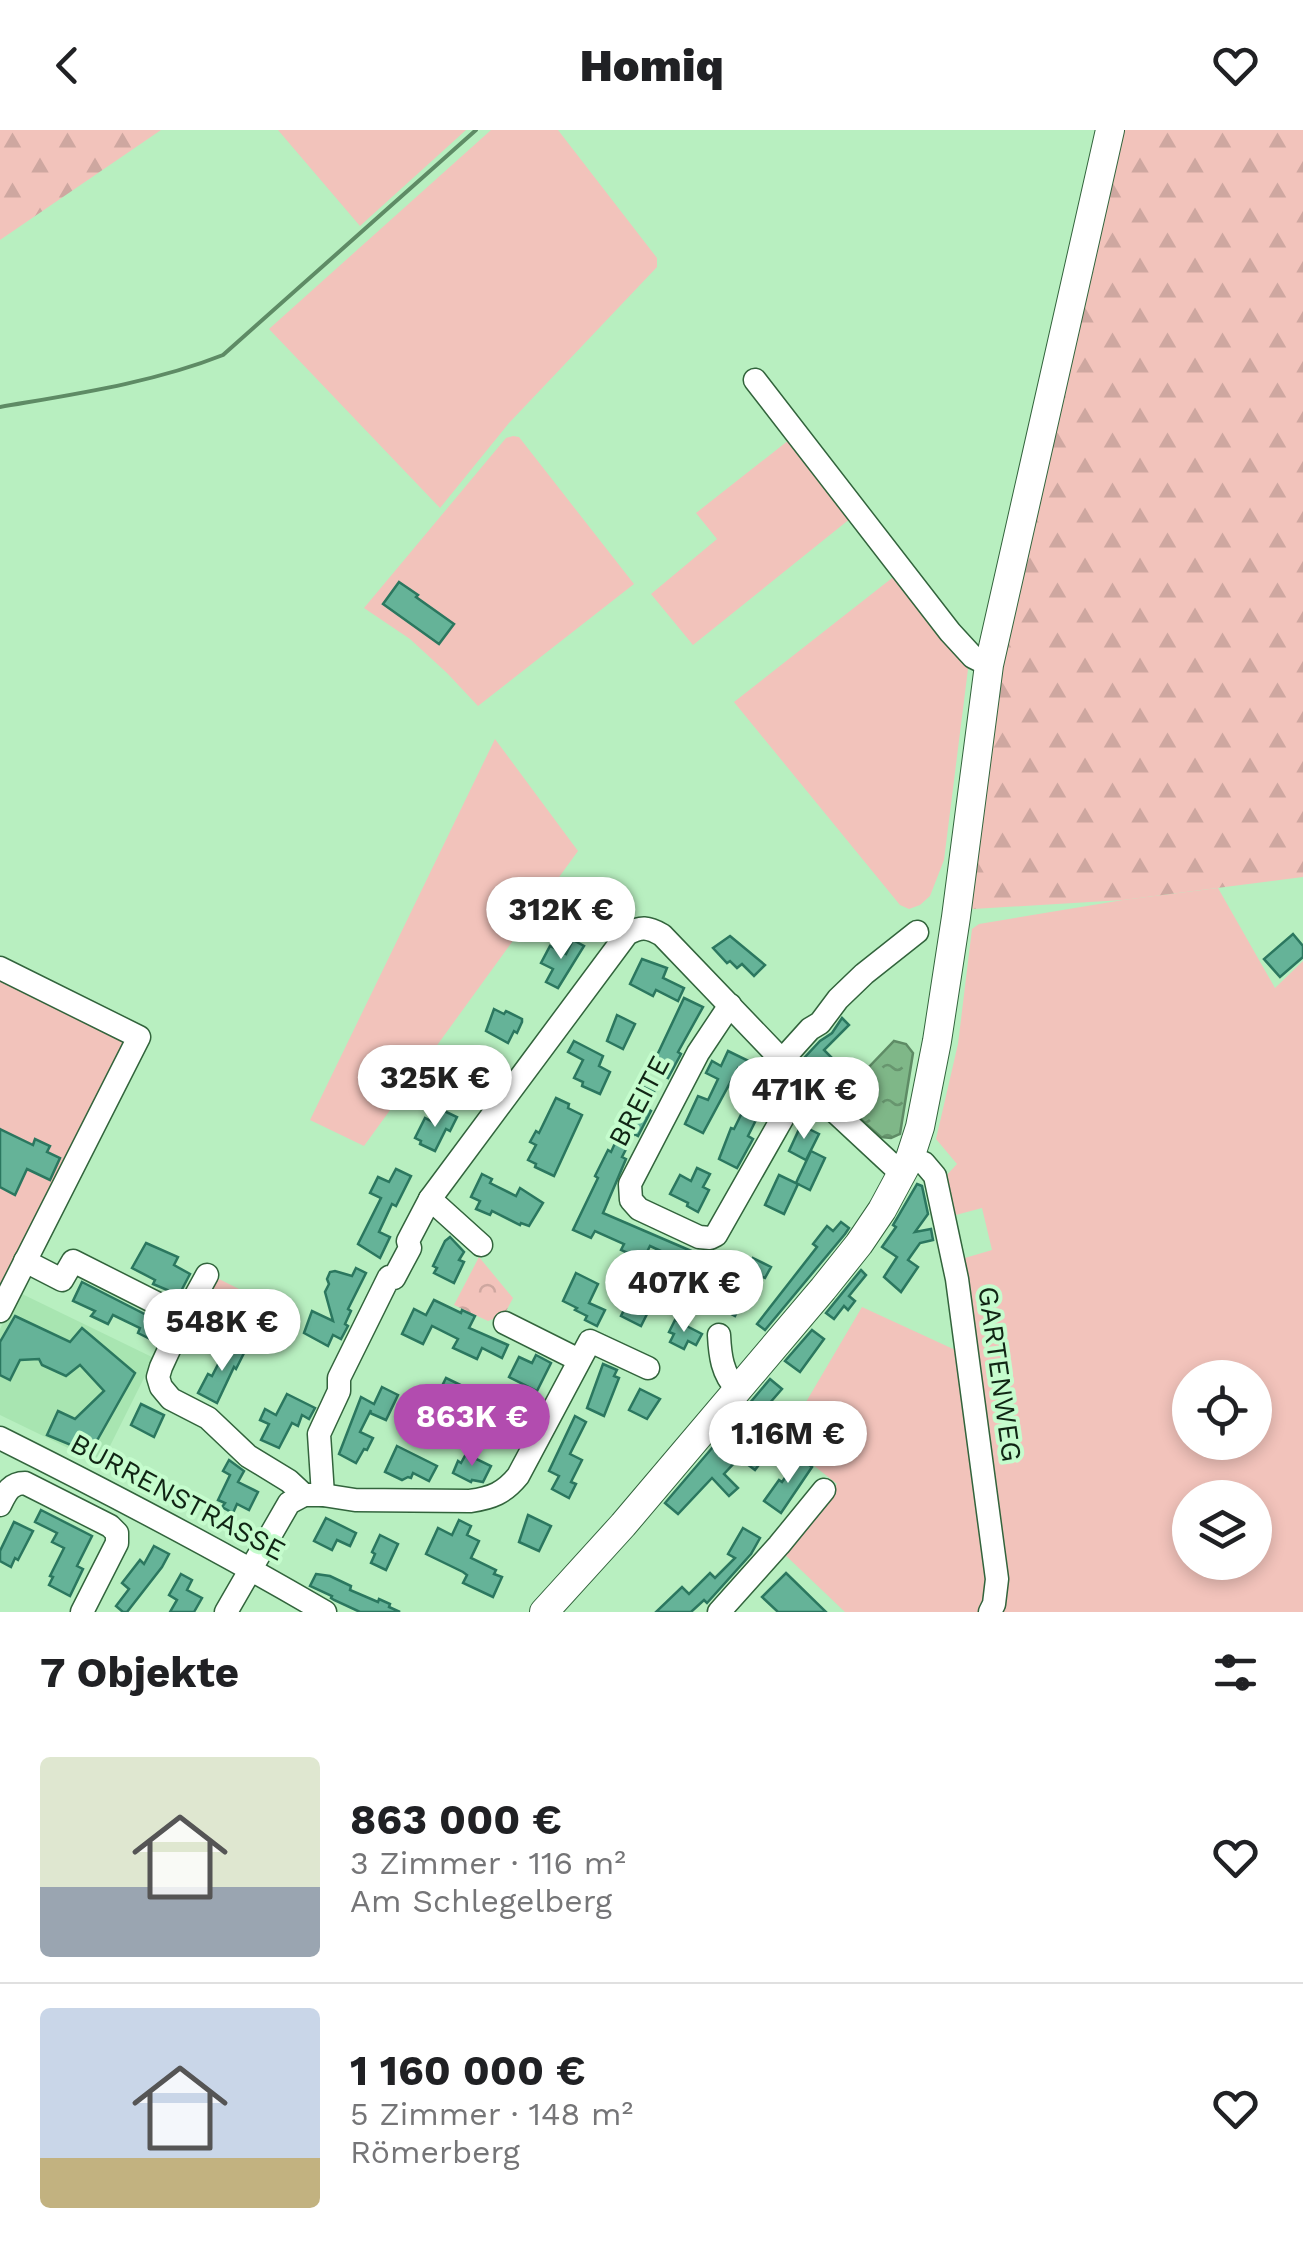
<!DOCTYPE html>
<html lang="de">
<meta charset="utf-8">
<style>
body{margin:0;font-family:"Work Sans",sans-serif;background:#f6f6f6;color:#202124;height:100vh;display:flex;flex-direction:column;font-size:38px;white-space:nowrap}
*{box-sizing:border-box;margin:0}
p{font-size:32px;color:#757577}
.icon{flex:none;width:55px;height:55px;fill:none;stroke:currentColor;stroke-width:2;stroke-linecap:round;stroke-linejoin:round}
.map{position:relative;height:1482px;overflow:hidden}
.panel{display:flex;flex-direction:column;background:#fff;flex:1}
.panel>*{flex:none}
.buttons{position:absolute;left:1172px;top:1230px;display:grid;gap:20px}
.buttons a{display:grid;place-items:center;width:100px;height:100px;border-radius:50%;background:#fff;box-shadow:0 5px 15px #0003;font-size:50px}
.price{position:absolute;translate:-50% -85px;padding:0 22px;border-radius:35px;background:#fff;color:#222;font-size:32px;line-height:65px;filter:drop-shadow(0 2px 5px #0008)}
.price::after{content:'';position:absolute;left:50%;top:60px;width:30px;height:22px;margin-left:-15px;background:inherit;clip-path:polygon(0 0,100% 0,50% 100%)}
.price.on{background:#b24caf;color:#fff}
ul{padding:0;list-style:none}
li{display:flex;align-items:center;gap:30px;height:250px;padding:0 40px}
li+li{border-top:2px solid #e0e0e0}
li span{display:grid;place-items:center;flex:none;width:280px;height:200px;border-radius:10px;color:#555}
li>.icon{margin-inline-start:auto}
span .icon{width:120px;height:120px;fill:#fffc;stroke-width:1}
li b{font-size:42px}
h2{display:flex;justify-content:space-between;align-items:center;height:120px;padding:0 40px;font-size:42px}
header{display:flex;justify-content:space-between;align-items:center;height:130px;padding:0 40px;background:#fff;font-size:45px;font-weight:800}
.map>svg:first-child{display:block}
.built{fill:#a8e5b1}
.grass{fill:#f2c3bb;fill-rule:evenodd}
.forest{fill:url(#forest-firs)}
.park{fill:url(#park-crowns)}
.water{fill:url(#water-ripples);stroke:#5e8b65;stroke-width:2.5}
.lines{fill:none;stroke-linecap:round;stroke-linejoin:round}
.stream{stroke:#5e8b65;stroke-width:4}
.building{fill:#65b398;stroke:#2b775f;stroke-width:2.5}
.minor-casing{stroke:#32643c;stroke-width:25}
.major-casing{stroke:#32643c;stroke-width:30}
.minor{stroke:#fff;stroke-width:22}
.major{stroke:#fff;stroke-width:28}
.labels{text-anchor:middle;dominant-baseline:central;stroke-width:8;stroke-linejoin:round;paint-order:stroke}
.street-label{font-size:28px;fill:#102514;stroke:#c5fccd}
</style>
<header><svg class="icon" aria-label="back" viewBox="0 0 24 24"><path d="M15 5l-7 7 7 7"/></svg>Homiq<svg class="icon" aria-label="heart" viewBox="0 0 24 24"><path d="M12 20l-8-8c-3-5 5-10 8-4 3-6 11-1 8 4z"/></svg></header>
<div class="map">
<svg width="1303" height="1482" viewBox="0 0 1303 1482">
<defs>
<pattern id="forest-firs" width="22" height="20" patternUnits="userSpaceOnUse" patternTransform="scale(2.5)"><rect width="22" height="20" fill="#f2c3bb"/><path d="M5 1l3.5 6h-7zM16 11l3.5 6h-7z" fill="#cea7a0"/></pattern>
<pattern id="park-crowns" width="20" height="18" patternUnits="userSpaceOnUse" patternTransform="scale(2.5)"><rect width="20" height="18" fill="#f2c3bb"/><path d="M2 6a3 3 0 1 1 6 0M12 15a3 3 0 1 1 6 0" fill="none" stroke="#cea7a0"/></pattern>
<pattern id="water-ripples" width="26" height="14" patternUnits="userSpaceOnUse" patternTransform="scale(2.5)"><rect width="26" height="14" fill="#7fb788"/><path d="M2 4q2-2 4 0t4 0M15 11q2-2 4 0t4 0" fill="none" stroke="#67956e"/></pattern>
</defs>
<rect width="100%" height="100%" fill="#b8efc0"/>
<path class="built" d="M18 1162 154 1228 101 1334 0 1285V1199Z"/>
<g class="grass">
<path d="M278 0H466L360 96Z"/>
<path d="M491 0H558L657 128V137L509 293 440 378 269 199Z"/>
<path d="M513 306 519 307 634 454 478 576 447 543 410 509 364 478 506 308Z"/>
<path d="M794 306 856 384 693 515 651 464 717 409 696 383Z"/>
<path d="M901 441 960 523 968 539 944 730 930 766 920 775 909 779 900 775 734 572Z"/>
<path d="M495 609 578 721 364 1016 310 990Z"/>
<path d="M1218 758 1275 858 1303 831V1482H994L958 1130 992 1120 982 1078 952 1086 944 1048 957 1034 936 1009 958 914 972 799 979 794 1123 770ZM1190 1248H1255V1312H1190ZM1190 1368H1255V1432H1190Z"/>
<path d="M0 842 127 911 0 1169Z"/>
<path d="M213 1146 281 1180 261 1220 193 1185Z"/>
<path d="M862 1177 964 1224 994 1449 986 1482H845L780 1420 837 1354 783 1311Z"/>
</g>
<g class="forest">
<path d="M0 0H161L0 110Z"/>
<path d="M1117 0H1303V747L1123 770 973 779 966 772 995 535Z"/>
</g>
<path class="park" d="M479 1127 513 1168 504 1185 488 1191 454 1175Z"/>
<path class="water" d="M894 911 906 914 913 923 900 1004 891 1008 881 1007 842 973 867 939Z"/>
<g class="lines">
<path class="stream" d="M0 277C75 264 152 253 223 225L476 0"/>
</g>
<g class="building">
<path d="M399 452 418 465 416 467 454 494 439 514 383 474Z"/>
<path d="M594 765 610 774 597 800 580 791Z"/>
<path d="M1293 804 1303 816V827L1280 847 1264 829Z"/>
<path d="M730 806 765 835 754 846 742 834 737 838 730 831 727 833 713 818Z"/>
<path d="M573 810 584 816 558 858 546 852 553 839 541 833 550 816 566 824Z"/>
<path d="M642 829 667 838 663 848 684 858 678 871 656 860 653 866 630 854Z"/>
<path d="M684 868 703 877 678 922 681 924 668 948 659 943 660 940 652 936Z"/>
<path d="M494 879 504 884 506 881 522 889V892L517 903 514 901 508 913 486 901Z"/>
<path d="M617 885 635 894 623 919 607 911Z"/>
<path d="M842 888 849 895 824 920 837 933 824 947 805 927 820 911 832 903Z"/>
<path d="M574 911 603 926 599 936 610 942 600 964 582 956 583 952 574 948 583 930 568 922Z"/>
<path d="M728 921 757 935 752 945 738 938 703 1003 685 994 698 966 708 970 718 949 706 943 712 931 721 936Z"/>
<path d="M480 928 494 935 488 946 485 945 474 967 456 958 458 955 449 950 456 935 473 943Z"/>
<path d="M760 946 780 955 768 979 763 976 748 1006 753 1009 737 1038 719 1029 731 998 734 999Z"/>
<path d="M642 956 654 962 646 978 651 981 638 1006 634 1004 622 1027 626 1029 603 1083 696 1123 691 1135 698 1139 692 1151 684 1148 683 1151 664 1141 672 1126 650 1116 643 1130 621 1120 624 1114 595 1101 591 1108 573 1100 598 1048 595 1046 608 1020 611 1022 622 998 617 996 629 970 634 972Z"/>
<path d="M556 968 569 974 568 978 582 985 554 1046 535 1037 536 1034 528 1030 536 1015 530 1012 536 1001 539 1003Z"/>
<path d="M442 980 457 987 450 1001 446 999 435 1021 420 1014 421 1011 415 1008 425 988 435 993Z"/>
<path d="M801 995 819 1004 806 1030 789 1021Z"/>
<path d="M0 999 33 1015 35 1009 50 1016 47 1022 60 1028 50 1050 27 1039 15 1065 0 1057Z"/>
<path d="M811 1021 825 1028 810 1060 796 1053Z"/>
<path d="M697 1038 710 1044 703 1057 709 1060 698 1082 687 1076 688 1073 670 1064 680 1045 691 1051Z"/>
<path d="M396 1039 411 1046 396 1076 392 1074 379 1102 390 1107 380 1128 358 1114 381 1068 370 1063 378 1047 389 1052Z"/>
<path d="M482 1044 492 1049 490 1053 516 1066 520 1058 543 1073 529 1096 521 1093 520 1095 492 1081 490 1085 476 1079 480 1071 471 1067Z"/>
<path d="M779 1045 798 1054 784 1084 765 1075Z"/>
<path d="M917 1054 922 1056 928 1084 915 1102 931 1099 933 1110 920 1113 908 1130 918 1137 901 1162 884 1147 897 1127 882 1117 896 1097 893 1095Z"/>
<path d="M841 1092 849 1098 845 1104 765 1200 757 1194 817 1117 813 1114 827 1096 833 1101Z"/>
<path d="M450 1107 464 1122 459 1130 464 1132 454 1153 434 1143 437 1138 433 1136 445 1111Z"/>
<path d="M146 1113 178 1127 174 1135 190 1144 179 1165 153 1154 155 1150 132 1138Z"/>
<path d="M753 1128 771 1137 765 1148 756 1144 735 1186 718 1177 722 1169 719 1168 725 1155 728 1156 732 1148 740 1152Z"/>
<path d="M356 1138 366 1143 348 1179 351 1181 345 1194 348 1196 341 1209 333 1205 328 1216 304 1203 312 1181 333 1191 325 1162 329 1154 327 1149 330 1142 335 1141 352 1146Z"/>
<path d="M861 1140 866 1145 849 1166 855 1171 848 1180 844 1176 834 1189 826 1183Z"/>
<path d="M576 1143 598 1154 589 1173 605 1180 597 1196 585 1190 587 1186 575 1180 577 1178 563 1171Z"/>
<path d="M82 1152 160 1192 157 1197 162 1199 157 1210 154 1211 138 1203 140 1198 113 1185 108 1194 91 1186 95 1181 73 1171Z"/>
<path d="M634 1160 654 1170 641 1196 621 1186Z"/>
<path d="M434 1170 461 1183 462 1180 475 1186 469 1198 508 1215 502 1228 482 1218 477 1229 453 1218 458 1209 432 1196 423 1214 402 1204 414 1179 426 1185Z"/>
<path d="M15 1186 70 1212 82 1198 135 1243 90 1323 47 1305 58 1281 75 1289 104 1261 80 1235 66 1246 42 1235 39 1229 20 1230 10 1250 0 1245V1212Z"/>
<path d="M675 1190 702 1204 696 1215 688 1211 684 1219 670 1212 674 1204 669 1202Z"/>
<path d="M812 1200 824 1209 800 1242 785 1231Z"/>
<path d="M229 1213 245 1221 236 1239 234 1237 217 1273 198 1263 208 1244 212 1246Z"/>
<path d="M536 1225 551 1233 537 1261 509 1247 519 1227 532 1233Z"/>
<path d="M603 1234 617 1240 614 1246 619 1248 604 1286 587 1278Z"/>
<path d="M446 1248 467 1258 453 1285 432 1275 435 1269 427 1265 432 1256 440 1260Z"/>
<path d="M770 1249 782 1259 755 1290 744 1280Z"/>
<path d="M382 1257 398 1265 386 1290 370 1283 371 1280 360 1302 373 1308 367 1320 364 1319 356 1333 339 1324 361 1267 374 1274Z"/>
<path d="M640 1259 660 1269 647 1289 629 1280Z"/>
<path d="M287 1264 315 1278 309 1289 302 1285 298 1296 292 1293 279 1318 261 1310 269 1294 260 1290 265 1279 276 1285Z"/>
<path d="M141 1274 164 1285 154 1307 131 1295Z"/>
<path d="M575 1286 586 1292 570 1324 582 1330 571 1352 576 1354 569 1368 552 1359 559 1346 549 1341Z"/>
<path d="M730 1297 741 1308 750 1299 771 1319 755 1340 739 1328 724 1344 738 1358 729 1366 712 1348 678 1384 665 1373Z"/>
<path d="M397 1316 437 1336 429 1351 413 1343 411 1348 408 1347 402 1350 385 1342Z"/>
<path d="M466 1324 491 1336 483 1352 472 1350 471 1352 453 1343 458 1331 461 1333Z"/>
<path d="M799 1328 812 1337 781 1383 764 1371 779 1350 782 1352Z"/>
<path d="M229 1330 244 1341 238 1352 258 1362 249 1380 237 1374 233 1383 222 1377 225 1373 218 1370 230 1345 223 1341Z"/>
<path d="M41 1380 92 1406 77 1436 83 1439 70 1466 49 1455 53 1447 50 1446 64 1418 52 1412 57 1403 35 1392Z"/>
<path d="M528 1385 551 1396 539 1421 519 1412Z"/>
<path d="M326 1388 356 1403 350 1416 337 1410 332 1420 314 1411Z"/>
<path d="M459 1390 471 1396 467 1405 479 1411 471 1428 496 1440 494 1444 502 1447 493 1467 463 1453 467 1445 463 1442 426 1424 438 1398 452 1405Z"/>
<path d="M14 1392 33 1401 18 1430 15 1428 11 1437 0 1431V1421Z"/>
<path d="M743 1398 760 1408 751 1424 707 1473 704 1470 691 1482H656L682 1457 689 1464 710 1443 715 1448 735 1428 728 1424Z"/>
<path d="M380 1405 398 1414 386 1440 371 1433 375 1424 372 1422Z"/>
<path d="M154 1416 169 1424 162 1437 127 1482H123L116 1476 129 1459 122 1453 140 1430 144 1434Z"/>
<path d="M786 1443 826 1482H778L762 1467Z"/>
<path d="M181 1444 192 1450 187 1460 202 1468 194 1482H170L177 1470 169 1465Z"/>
<path d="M316 1444 330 1446 351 1456 350 1460 378 1472 379 1469 390 1474 389 1477 400 1482H360L334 1470 331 1468 332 1466 310 1456Z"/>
</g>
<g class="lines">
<defs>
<g id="minor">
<path d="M755 250 950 502 973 527 989 535"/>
<path d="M0 838 139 907 0 1181"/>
<path d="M730 875 698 923 630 1054 631 1070 639 1079 699 1107 710 1108 716 1105 803 952"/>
<path d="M782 930 810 899 820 893 838 869 864 844 917 802"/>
<path d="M910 1028 924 1033 935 1046 957 1149 997 1449 994 1474 990 1482"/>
<path d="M430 1069 481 1115"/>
<path d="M25 1131 62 1150 73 1131 184 1187"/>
<path d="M207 1145 184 1187 161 1237 158 1247 161 1257 171 1269 208 1288 248 1326 289 1351 304 1365"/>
<path d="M505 1193 579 1230"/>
<path d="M719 1205C720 1225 722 1244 737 1259"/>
<path d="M0 1308C110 1363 219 1420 325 1482"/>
<path d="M323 1365 319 1304 339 1261V1248L389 1147 394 1148 410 1118 408 1111 430 1069 627 804C641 796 648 797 662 805L803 952 903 1045"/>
<path d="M0 1375C6 1363 10 1353 25 1353L110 1396 117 1403V1413L82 1482"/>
<path d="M226 1482 289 1373 304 1365H323L355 1370 470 1371C492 1368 504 1363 518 1346L590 1211 648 1238"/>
<path d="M719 1482 779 1415 824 1360"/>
</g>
<path id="major" d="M544 1482 623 1395 823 1159 859 1114 882 1080 910 1028 920 997 937 911 956 787 989 535 1110 0"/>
</defs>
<use href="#minor" class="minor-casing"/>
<use href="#major" class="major-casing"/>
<use href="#minor" class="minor"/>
<use href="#major" class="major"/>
</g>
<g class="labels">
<g class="street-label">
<text transform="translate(639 971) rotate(-62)">BREITE</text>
<text transform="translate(1000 1244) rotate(82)">GARTENWEG</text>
<text transform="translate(178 1367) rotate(28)">BURRENSTRASSE</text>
</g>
</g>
</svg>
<div class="buttons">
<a><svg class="icon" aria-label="locate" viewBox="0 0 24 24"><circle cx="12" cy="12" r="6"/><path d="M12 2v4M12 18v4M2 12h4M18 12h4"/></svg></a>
<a><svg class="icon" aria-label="layers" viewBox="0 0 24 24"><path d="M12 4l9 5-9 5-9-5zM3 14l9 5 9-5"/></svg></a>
</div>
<b class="price" style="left:561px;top:832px">312K €</b>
<b class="price" style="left:435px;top:1000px">325K €</b>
<b class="price" style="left:804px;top:1012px">471K €</b>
<b class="price" style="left:684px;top:1205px">407K €</b>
<b class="price" style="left:222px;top:1244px">548K €</b>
<b class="price on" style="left:472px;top:1339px">863K €</b>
<b class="price" style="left:788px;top:1356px">1.16M €</b>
</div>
<section class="panel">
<h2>7 Objekte<svg class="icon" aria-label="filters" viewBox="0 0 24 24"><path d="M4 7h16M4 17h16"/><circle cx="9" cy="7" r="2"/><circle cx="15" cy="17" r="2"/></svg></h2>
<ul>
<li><span style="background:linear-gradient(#dfe7d0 65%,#9aa5b1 0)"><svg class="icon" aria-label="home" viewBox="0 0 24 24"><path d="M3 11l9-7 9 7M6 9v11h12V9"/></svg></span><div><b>863 000 €</b><p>3 Zimmer · 116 m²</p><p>Am Schlegelberg</p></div><svg class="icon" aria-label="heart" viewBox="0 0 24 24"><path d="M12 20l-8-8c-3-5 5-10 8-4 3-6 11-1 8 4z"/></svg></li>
<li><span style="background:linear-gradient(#c9d6e8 75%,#c2b280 0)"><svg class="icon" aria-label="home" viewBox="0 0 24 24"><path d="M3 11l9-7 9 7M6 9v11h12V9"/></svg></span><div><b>1 160 000 €</b><p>5 Zimmer · 148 m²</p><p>Römerberg</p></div><svg class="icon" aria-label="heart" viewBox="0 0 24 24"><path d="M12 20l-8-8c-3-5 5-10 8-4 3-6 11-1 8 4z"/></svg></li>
</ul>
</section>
